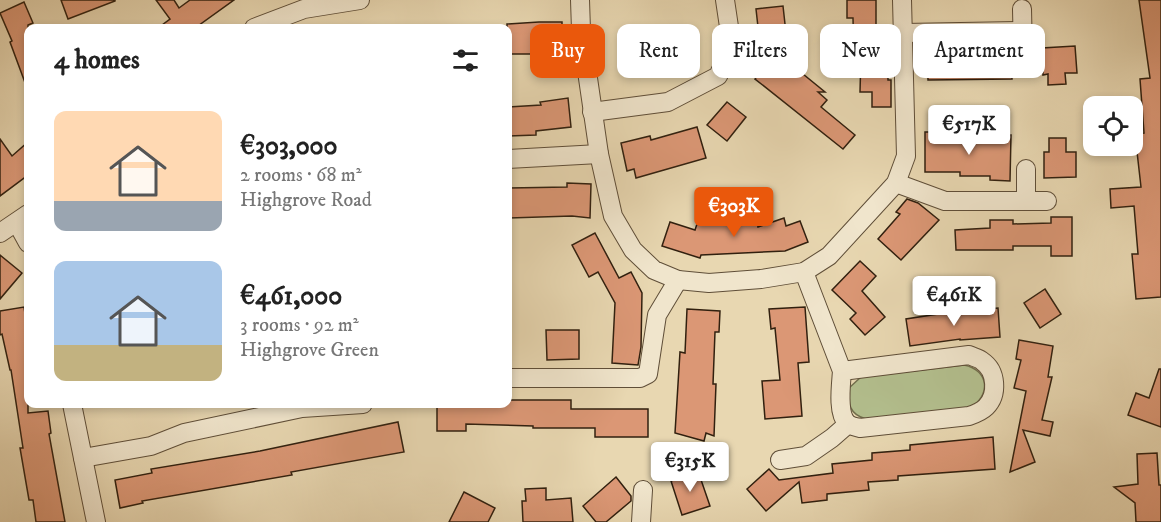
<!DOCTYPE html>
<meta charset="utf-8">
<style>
body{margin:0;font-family:"IM FELL DW Pica",serif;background:#f2f2f2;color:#222;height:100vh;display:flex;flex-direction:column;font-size:22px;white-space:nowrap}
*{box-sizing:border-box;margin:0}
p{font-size:20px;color:#767676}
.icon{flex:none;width:33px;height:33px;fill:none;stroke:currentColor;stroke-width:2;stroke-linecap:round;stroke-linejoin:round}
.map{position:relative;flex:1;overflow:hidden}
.details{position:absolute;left:24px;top:24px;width:488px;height:384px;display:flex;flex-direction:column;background:#fff;border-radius:12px;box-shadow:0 3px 9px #0003}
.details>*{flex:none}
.hud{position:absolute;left:530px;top:24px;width:542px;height:54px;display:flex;gap:12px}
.controls{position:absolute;left:1083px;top:96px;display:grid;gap:12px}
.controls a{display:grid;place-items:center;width:60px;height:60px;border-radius:12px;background:#fff;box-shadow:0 3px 9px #0003;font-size:30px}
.price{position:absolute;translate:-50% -51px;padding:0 14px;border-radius:6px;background:#fff;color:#222;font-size:20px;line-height:39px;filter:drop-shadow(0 2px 3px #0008)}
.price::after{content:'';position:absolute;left:50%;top:36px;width:18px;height:14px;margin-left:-9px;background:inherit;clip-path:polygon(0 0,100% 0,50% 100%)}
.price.current{background:#ea580c;color:#fff}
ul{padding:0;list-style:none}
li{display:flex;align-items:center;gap:18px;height:150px;padding:0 30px}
li span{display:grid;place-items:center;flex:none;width:168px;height:120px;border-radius:12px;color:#555}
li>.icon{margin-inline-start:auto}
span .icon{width:72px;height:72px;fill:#fffc;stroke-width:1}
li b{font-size:26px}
h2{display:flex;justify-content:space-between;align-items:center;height:72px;padding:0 30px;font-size:26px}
.tag{padding:0 21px;border-radius:12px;background:#fff;box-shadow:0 3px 9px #0003;font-size:21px;line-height:54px}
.tag.current{background:#ea580c;color:#fff}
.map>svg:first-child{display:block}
.green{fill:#b3bf8e;stroke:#72704e;stroke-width:1.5}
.building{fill:#db9775;stroke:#31200f;stroke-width:1.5}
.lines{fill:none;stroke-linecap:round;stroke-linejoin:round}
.street-casing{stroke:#5f4e38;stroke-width:20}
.street{stroke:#f0e5cc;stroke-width:18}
</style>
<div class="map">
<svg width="1161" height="522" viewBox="0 0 1161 522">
<rect width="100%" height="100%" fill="#e8d7b1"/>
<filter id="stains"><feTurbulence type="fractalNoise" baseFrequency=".00333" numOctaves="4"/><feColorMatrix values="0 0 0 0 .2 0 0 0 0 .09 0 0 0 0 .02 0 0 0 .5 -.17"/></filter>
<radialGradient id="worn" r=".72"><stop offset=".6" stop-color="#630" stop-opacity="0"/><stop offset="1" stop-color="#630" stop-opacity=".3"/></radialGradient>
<path class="green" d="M964 365C990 370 991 397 969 408L866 419C849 414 848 404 849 388L861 377Z"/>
<g class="building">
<path d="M61 0H115V1L68 19Z"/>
<path d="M156 0H174L179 8 190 0H234L195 28H158L170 19Z"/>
<path d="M847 0H876V33L887 32 888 80H891V107H872V92H860L861 55 854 64 853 18H847Z"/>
<path d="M1139 0H1161V297L1136 299 1132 254H1138L1134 206 1111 208 1110 189 1141 187 1135 134 1144 133 1140 79 1150 78Z"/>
<path d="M24 2 33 23 28 25V88H27L10 42 12 41 0 13Z"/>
<path d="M783 6 787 42 760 45 756 9Z"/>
<path d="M539 22H562V50L532 51V54H507V24Z"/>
<path d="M1075 46 1077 73H1065L1066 84 1048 85V74L1043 75 1042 48Z"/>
<path d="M1011 49 1012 79 928 80 927 51Z"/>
<path d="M776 52 825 92H818L827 100 821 107 855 135 843 149 755 79Z"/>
<path d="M568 98 571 127 536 131V135L507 136V107L541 105 540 102Z"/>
<path d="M727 102 746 117 727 141 707 125Z"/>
<path d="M697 127 706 158 636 178 634 169 627 171 621 143 650 136 651 140Z"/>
<path d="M925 132H942V137H990V135H1011L1010 181 990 180V176H960V172H925Z"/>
<path d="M1049 138H1066V152H1076V177L1044 178V152H1049Z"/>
<path d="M0 139 12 156 28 142V175L0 196Z"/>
<path d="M567 183 591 184 590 218 572 216 509 218V188L567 187Z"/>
<path d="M907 199 918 203 939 220 901 260 878 239 900 214 896 212Z"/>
<path d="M1051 217H1072V256H1051V246H1013V250H956L955 230 990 228V220H1013V224L1051 223Z"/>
<path d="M784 218 786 226 800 221 808 242 785 251 701 255 700 258 662 246 670 222 695 230 698 221 706 224 757 221 758 227Z"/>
<path d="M595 233 619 278 631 272 642 293 641 347 638 365 612 363 615 303 598 272 589 277 572 245Z"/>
<path d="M0 255 22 273 0 299Z"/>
<path d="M860 261 876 276 862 291 885 317 865 335 850 319 856 313 832 290Z"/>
<path d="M1045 289 1061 314 1040 328 1024 303Z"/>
<path d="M24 307 28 334V413L48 411 51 433 49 434 65 522H36L33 500H29L20 448H23L11 370H10L2 334 0 335V311Z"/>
<path d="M805 307 809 362 798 363 802 416 765 419 762 381 780 380 775 328 771 329 769 309Z"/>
<path d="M998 308 1000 337 960 340V339L910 346 906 319 958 311Z"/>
<path d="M687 309 720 311 719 332H715L713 384H716L714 436 706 433 704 441 675 433 680 352 685 353Z"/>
<path d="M546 330H579V359L547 360Z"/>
<path d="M1019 340 1053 346 1048 377H1052L1042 420 1053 422 1050 436 1023 430 1035 462 1010 472 1026 391 1014 388 1021 360 1016 359Z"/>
<path d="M1159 369H1161V427L1128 415 1136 393 1149 398Z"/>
<path d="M507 400H571V409H648V437H595V428H533V426L466 424V431H437V404H507Z"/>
<path d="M398 422 404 452 291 472 292 475 142 501 143 503 120 508 115 480 152 473 151 469 260 451Z"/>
<path d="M993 437 995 469 898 476V480L868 482 869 490 827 494V500L802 503 799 482 766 511 747 489 769 469 779 480 833 473 832 464 872 460V453L910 450V445Z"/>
<path d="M1157 453 1159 485H1161V522H1136L1135 503 1114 487 1138 484 1137 454Z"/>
<path d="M698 471 710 506 682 515 671 481Z"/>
<path d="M616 477 631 496V501L606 522H596L583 506Z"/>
<path d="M546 488V500L571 498 573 522H523L522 501H526L525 489Z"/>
<path d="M464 492 495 508 488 522H449Z"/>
</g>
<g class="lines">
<defs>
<g id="street">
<path d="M580 0 581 30 599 154 613 216 633 250 654 270 678 280 709 283 761 279 804 272 829 256 896 183 906 156 902 0"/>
<path d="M1022 9 1023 54"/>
<path d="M254 28 304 9 360 0"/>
<path d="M904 33 1022 31"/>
<path d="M592 112 668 102 718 76 732 47 725 0"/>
<path d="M507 159 599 154"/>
<path d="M1026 169V201"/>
<path d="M896 183 945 201H1047"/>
<path d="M17 223 28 243"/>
<path d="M0 233 28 214"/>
<path d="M804 272 842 371 969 355C973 357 979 358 982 361 997 371 998 395 986 407 981 412 975 414 969 416L860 428C856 427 850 426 847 423 837 413 841 385 842 371"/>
<path d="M507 378H640L648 374 657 315 678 280"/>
<path d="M72 404 96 522"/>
<path d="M83 458 151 446 184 433 302 408 363 404"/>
<path d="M780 460 806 456 832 438 848 424"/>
<path d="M641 522 643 490"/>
</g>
</defs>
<use href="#street" class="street-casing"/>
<use href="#street" class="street"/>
</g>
<rect width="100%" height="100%" filter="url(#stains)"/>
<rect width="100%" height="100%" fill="url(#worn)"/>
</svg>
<div class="controls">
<a><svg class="icon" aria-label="locate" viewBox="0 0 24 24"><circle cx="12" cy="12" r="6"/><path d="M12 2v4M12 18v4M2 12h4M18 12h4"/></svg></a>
</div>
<b class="price" style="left:969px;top:156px">€517K</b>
<b class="price current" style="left:734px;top:238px">€303K</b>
<b class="price" style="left:954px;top:327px">€461K</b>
<b class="price" style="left:690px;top:493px">€315K</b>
<div class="hud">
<a class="tag current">Buy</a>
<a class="tag">Rent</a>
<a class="tag">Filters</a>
<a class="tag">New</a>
<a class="tag">Apartment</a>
</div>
<section class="details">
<h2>4 homes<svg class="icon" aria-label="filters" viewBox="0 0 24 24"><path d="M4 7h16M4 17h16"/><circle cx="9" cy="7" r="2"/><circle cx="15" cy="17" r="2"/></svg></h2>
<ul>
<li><span style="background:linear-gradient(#ffd9b3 75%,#9aa5b1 0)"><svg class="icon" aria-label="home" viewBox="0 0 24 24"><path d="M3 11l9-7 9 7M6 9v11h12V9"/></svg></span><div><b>€303,000</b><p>2 rooms · 68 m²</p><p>Highgrove Road</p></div></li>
<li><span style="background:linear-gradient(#a9c7e8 70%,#c2b280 0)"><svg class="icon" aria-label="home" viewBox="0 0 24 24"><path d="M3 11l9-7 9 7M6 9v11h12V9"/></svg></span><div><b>€461,000</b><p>3 rooms · 92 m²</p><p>Highgrove Green</p></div></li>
</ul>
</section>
</div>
